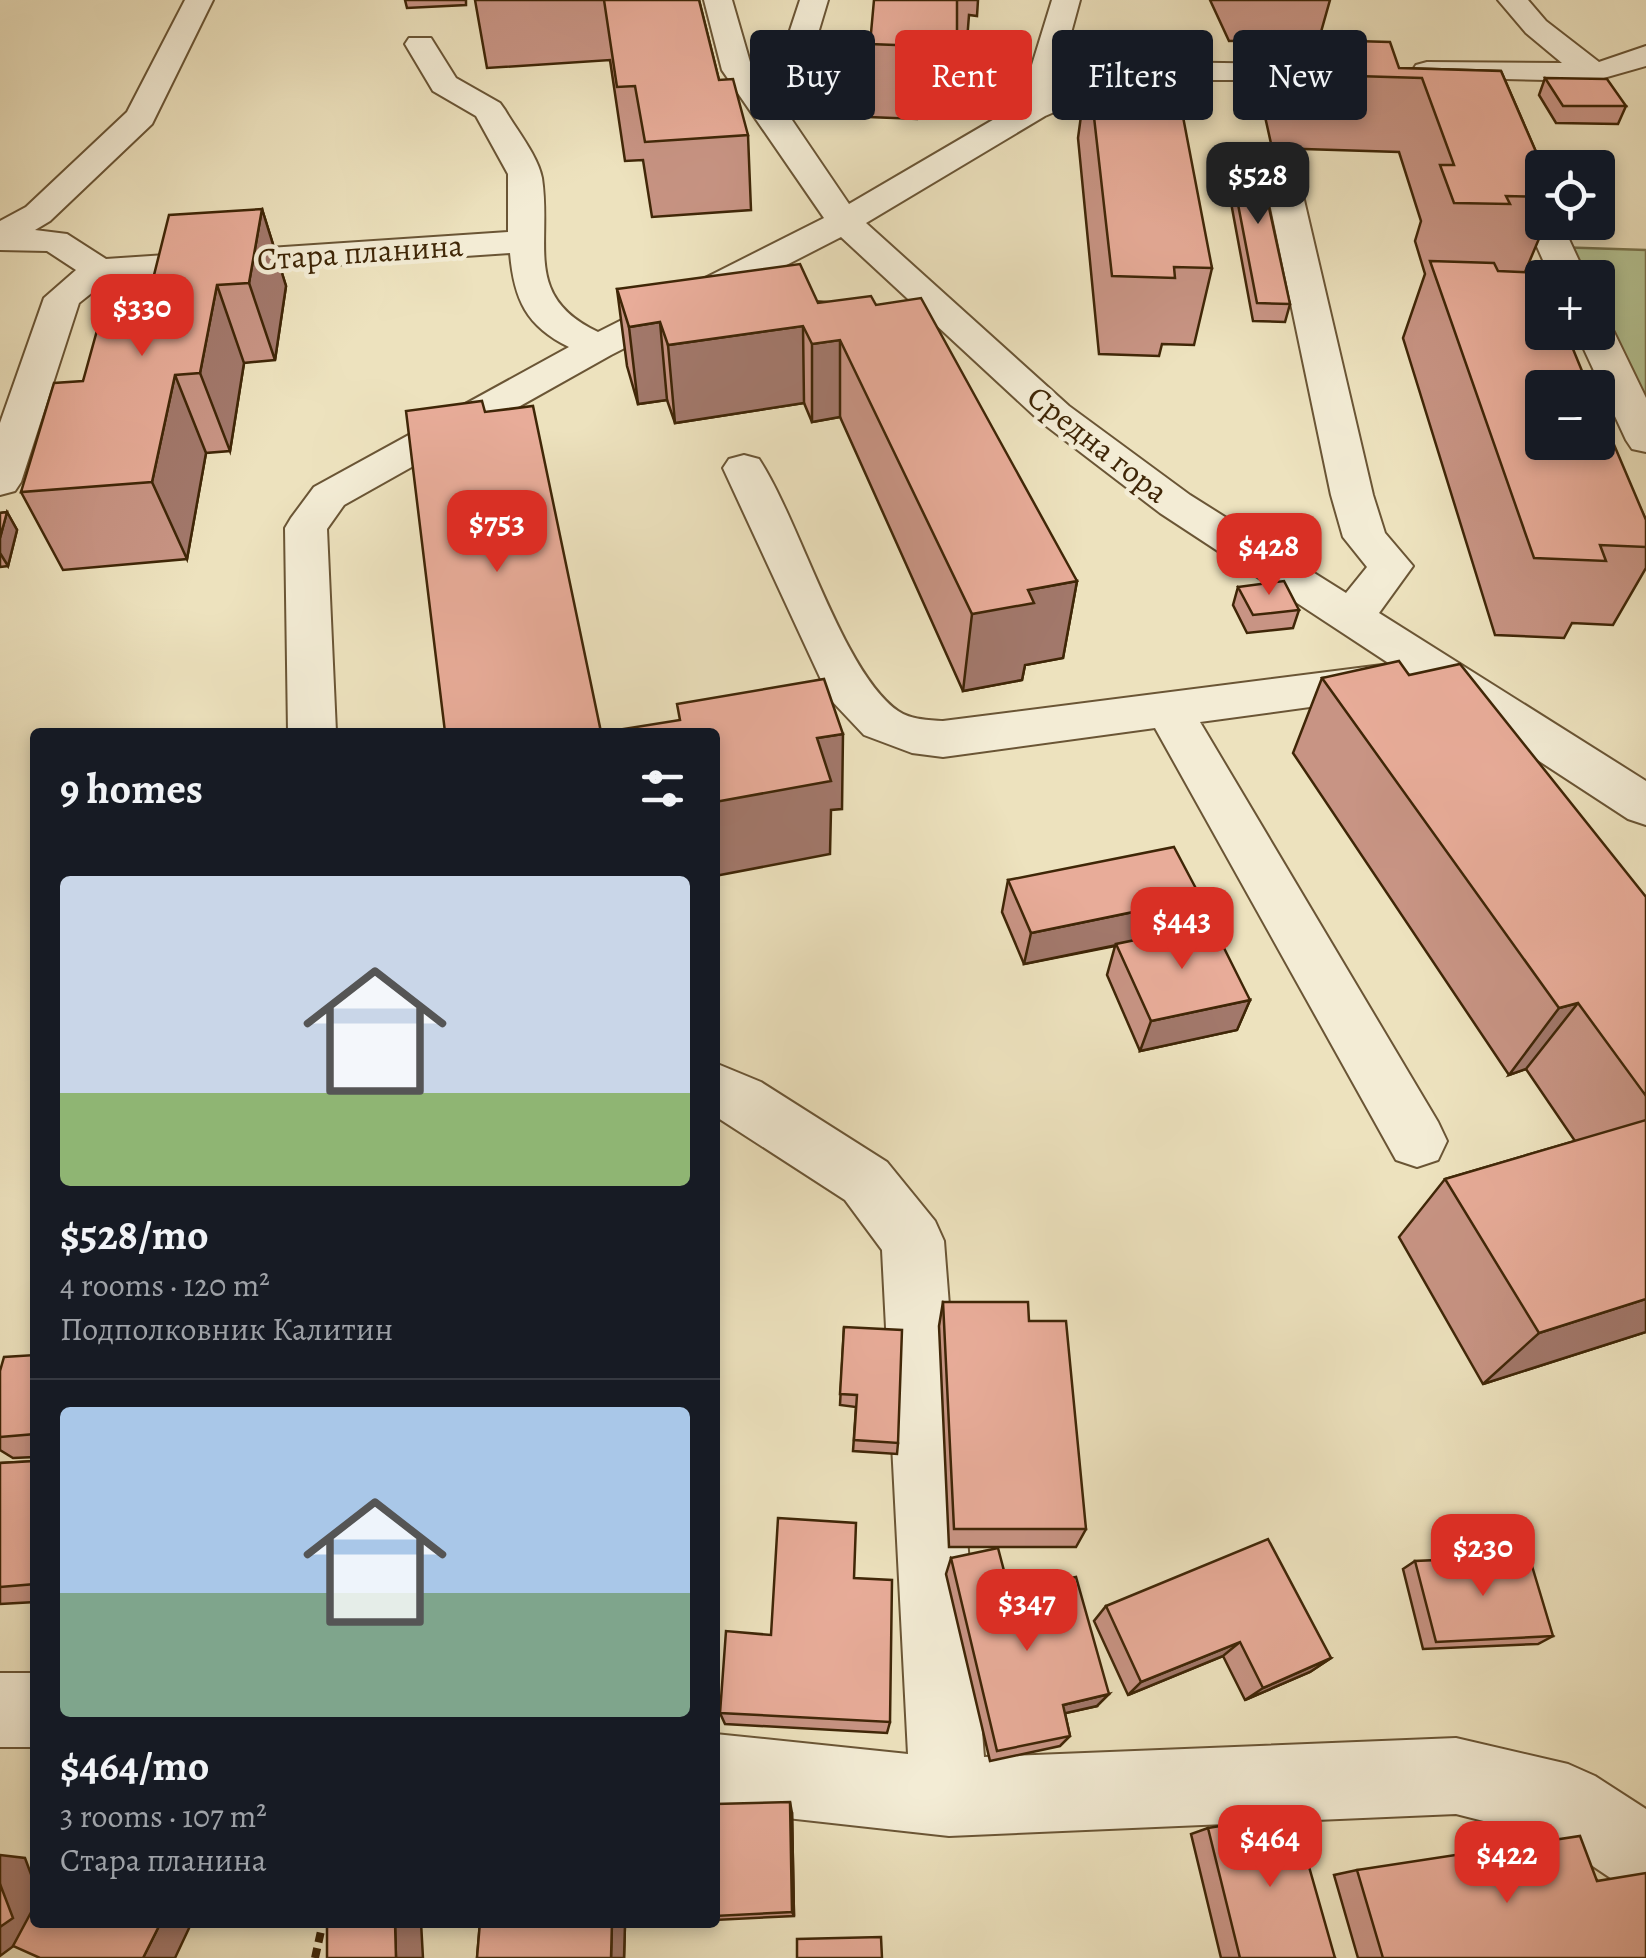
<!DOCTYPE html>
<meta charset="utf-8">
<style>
body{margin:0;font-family:Alegreya,serif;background:#20242c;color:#f1f3f6;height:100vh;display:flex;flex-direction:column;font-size:38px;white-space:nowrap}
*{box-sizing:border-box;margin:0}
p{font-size:32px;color:#9ea1a6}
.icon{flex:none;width:55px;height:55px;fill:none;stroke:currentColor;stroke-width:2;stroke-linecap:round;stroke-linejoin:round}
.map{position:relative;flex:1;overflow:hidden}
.side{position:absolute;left:30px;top:728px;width:690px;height:1200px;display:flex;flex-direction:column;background:#171b24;border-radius:10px;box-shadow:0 5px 15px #0003}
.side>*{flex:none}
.top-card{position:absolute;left:750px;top:30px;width:745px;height:90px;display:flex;gap:20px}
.tools{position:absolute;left:1525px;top:150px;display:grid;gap:20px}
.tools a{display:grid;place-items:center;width:90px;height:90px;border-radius:10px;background:#171b24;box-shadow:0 5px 15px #0003;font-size:50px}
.price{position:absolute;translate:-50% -85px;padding:0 22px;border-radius:20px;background:#d93025;color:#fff;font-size:32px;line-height:65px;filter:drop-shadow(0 2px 5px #0008)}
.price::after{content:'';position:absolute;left:50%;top:60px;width:30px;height:22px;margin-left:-15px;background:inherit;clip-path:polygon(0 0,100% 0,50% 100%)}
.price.on{background:#222;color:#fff}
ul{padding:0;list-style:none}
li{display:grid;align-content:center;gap:20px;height:530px;padding:0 30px}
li+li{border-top:2px solid #363941}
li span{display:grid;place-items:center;height:310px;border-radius:10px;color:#555}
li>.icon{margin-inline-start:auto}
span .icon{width:180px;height:180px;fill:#fffc;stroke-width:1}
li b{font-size:42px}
h2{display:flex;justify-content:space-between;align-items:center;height:120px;padding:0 30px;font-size:42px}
.chip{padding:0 35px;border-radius:10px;background:#171b24;box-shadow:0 5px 15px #0003;font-size:35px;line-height:90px}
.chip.on{background:#d93025;color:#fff}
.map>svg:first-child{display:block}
.green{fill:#b5c494;stroke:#7a754e;stroke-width:2.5}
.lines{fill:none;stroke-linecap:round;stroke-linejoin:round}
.minor-casing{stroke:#6a5535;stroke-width:4}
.path{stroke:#3f2607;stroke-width:8;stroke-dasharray:10 6;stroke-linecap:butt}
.minor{fill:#f3ecd5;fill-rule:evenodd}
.wall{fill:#c89484;stroke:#3f2607;stroke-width:2.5}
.shaded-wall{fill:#a2786b;stroke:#3f2607;stroke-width:2.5}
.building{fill:#e8ac99;stroke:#3f2607;stroke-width:2.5}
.labels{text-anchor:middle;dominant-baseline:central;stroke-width:9;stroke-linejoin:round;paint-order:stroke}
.far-street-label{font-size:32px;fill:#3f2607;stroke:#f3ecd5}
</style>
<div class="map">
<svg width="1646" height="1958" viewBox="0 0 1646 1958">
<rect width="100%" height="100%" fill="#ede2be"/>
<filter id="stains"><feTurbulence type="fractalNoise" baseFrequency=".002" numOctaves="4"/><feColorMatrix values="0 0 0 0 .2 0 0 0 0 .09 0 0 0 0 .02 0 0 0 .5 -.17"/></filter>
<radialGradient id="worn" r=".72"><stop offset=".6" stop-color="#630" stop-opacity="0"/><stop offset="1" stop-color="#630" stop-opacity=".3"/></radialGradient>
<path class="green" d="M1555 247 1646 250V440L1598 332V278L1569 277Z"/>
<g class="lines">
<defs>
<g id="minor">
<path d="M185 0H213L152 124 50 221 35 230 67 234 106 259 508 232V174L476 116 433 91 405 44 409 38H431L456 78 500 103 505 110C516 129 538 156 542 178 552 245 522 296 598 332L824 218 722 70 704 0H732L752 69 770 91 800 0H828L792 120 849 204 1020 104 1052 0H1080L1056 88 1156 62 1357 65 1361 71 1357 77 1346 80H1157L1080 101 1045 116 866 223 1069 406 1190 495 1346 593 1367 567 1343 537 1331 495 1263 170 1268 163H1292L1297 170 1373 495 1385 533 1413 566 1379 613 1646 781V825L1628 819 1412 678 1407 692 1390 696 1200 722 1438 1122 1447 1141 1438 1160 1417 1167 1396 1160 1155 728 943 757 912 753 864 735 830 699 723 468 729 459 744 455 759 459C800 521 842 672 898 711 911 720 928 720 943 721L1390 664 1160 513 1041 422 841 237 611 355 344 505 327 529 336 732H288L285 528 291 518 314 487 569 347C526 326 514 299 510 253L108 280 79 303 21 482 15 491 0 495V423L44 298 76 270 47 251 0 250V221L26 207 127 112Z"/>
<path d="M1498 0H1528L1546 21 1599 62 1646 46V66L1593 81 1416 77 1412 71 1416 65 1427 62 1562 63 1526 33Z"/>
<path d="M1542 212V222H1561L1587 278H1551L1526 222 1531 215Z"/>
<path d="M1598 321 1608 324 1614 332 1646 398V452L1632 449 1626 440 1576 332H1598Z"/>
<path d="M715 1063 761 1082 887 1162 935 1221 944 1241 984 1757 1456 1738 1568 1764 1595 1776 1646 1809V1894L1618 1883 1551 1838 1456 1814 949 1836 715 1810V1734L908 1754 882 1250 845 1200 715 1116Z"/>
<rect x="0" y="1673" width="35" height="74"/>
</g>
</defs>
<use href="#minor" class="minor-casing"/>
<path class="path" d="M315 1958 323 1922"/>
<use href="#minor" class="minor"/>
</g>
<g class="wall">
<path d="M405 0H466V5L407 8Z"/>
<path d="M475 0H699L719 80 748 135 751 210 652 217 643 160 625 161 610 60 487 68Z"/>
<path d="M888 0H978L977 16 969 15 965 67H955L952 114 918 113 917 119 869 117 870 44Z"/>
<path d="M1210 0H1330L1319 39 1302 40 1399 68 1501 71 1543 168 1542 222H1546L1525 272 1646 520V568L1613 625 1572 623 1564 638 1495 635 1403 338 1425 274 1415 241 1421 221 1399 152 1272 148 1264 112 1281 40 1229 41Z"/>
<path d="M1088 64 1141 74 1212 268 1194 345 1162 344 1159 356 1099 354 1078 138Z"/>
<path d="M1545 78 1626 106 1618 124 1556 123 1539 95Z"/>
<path d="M1227 147 1290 304 1285 322 1253 321 1224 165Z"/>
<path d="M262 209 286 286 275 360 244 363 230 451 206 453 187 559 63 570 21 492 83 381 149 295Z"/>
<path d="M617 289 876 305 1077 581 1063 658 1025 665 1022 680 963 691 840 417 812 422 804 403 675 423 667 400 638 404 627 366Z"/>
<path d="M7 512 17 530 8 566 0 567V513Z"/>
<path d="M1238 587 1299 610 1293 628 1247 633 1233 605Z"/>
<path d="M1409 675 1646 897V1332L1483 1384 1399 1237 1445 1179 1575 1141 1526 1069 1509 1075 1293 753 1322 678Z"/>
<path d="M1008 880 1201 898 1190 928 1250 1000 1237 1030 1140 1051 1107 975 1115 946 1024 964 1002 912Z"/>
<path d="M943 1302 1029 1321 1086 1529 1076 1547H949L939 1326Z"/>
<path d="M844 1327 898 1443 897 1454 853 1451 856 1407 840 1405Z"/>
<path d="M35 1355V1457L13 1458 0 1450V1371Z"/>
<path d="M35 1461V1602L0 1604V1463Z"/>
<path d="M951 1558 1018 1624 1046 1618 1041 1598 1050 1582 1097 1706 1065 1713 1070 1736 1060 1746 990 1761 946 1574Z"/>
<path d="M1415 1561 1553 1636 1538 1644 1423 1649 1403 1569Z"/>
<path d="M854 1578 890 1722 887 1733 725 1724 720 1713 771 1635Z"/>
<path d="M1106 1606 1331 1658 1310 1672 1245 1700 1223 1656 1128 1695 1094 1621Z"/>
<path d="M715 1804 792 1813 794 1916 715 1920Z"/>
<path d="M1208 1828 1335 1958H1221L1191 1834Z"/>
<path d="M1357 1870 1597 1880 1646 1958H1358L1334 1875Z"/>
<path d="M480 1922H665L625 1924 624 1958H477Z"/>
</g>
<g class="shaded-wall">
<path d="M262 209 286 286 275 360 249 283Z"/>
<path d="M217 285 244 363 230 451 200 373Z"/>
<path d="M660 322 667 400 638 404 629 327Z"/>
<path d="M803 326 804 403 675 423 668 345Z"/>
<path d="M840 340V417L812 422V344Z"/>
<path d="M175 375 206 453 187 559 152 482Z"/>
<path d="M7 512 17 530 8 566 0 553V538Z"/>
<path d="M1077 581 1063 658 1025 665 1022 680 963 691 972 614 1028 590Z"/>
<path d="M843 734 842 809 831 810 830 854 715 876V802L817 738Z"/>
<path d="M1201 898 1190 930 1024 964 1031 933Z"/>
<path d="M1250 1000 1237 1030 1140 1051 1151 1021Z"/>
<path d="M1578 1003 1526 1069 1509 1075 1559 1008Z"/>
<path d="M1646 1299V1332L1483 1384 1539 1333Z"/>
<path d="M1240 1642 1223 1656 1128 1695 1141 1682Z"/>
<path d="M1331 1658 1310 1672 1245 1700 1263 1688Z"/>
<path d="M1109 1694 1097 1706 1053 1716 1063 1705Z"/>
<path d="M790 1802 792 1813 794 1916 792 1912Z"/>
<path d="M0 1855 25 1858 35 1885V1922H46L0 1956Z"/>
<path d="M161 1922H186L191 1924 175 1958H143Z"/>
<path d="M395 1922H421L423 1958H396Z"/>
<path d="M612 1922 625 1924 624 1958H611Z"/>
</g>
<g class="building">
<path d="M604 0H699L719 80 733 79 748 135 645 142 635 86 617 87Z"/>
<path d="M874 0H957V41L921 40V46L870 44Z"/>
<path d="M1281 39 1390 42 1399 68 1501 71 1543 168 1542 197 1506 196 1510 204 1454 203 1440 165H1454L1422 78 1290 74Z"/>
<path d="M1088 64 1140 66 1141 74 1175 75 1212 268 1174 267 1175 278 1112 276Z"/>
<path d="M1545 78 1607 79 1626 106H1563Z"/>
<path d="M1227 147 1256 148 1290 304 1257 303Z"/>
<path d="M262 209 249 283 217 285 200 373 175 375 152 482 21 492 54 383 83 381 106 298 149 295 169 215Z"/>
<path d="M1430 261 1494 263 1498 271 1540 273 1542 279V332H1566L1589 388H1542V442H1598V407L1646 520V547L1600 545 1606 561 1534 558Z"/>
<path d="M800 264 818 303 871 296 876 305 921 298 1077 581 1028 590 1034 603 972 614 840 340 812 344 803 326 668 345 660 322 629 327 617 289Z"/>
<path d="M482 401 485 412 533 406 601 732H445L406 411Z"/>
<path d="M7 512 0 538V513Z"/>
<path d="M1284 581 1299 610 1253 615 1238 587Z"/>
<path d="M1399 661 1409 675 1460 664 1646 897V1096L1578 1003 1559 1008 1322 678Z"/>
<path d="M824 679 843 734 817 738 831 781 715 802V732H605L680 720 677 704Z"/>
<path d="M1174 847 1201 898 1031 933 1008 880Z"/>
<path d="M1212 924 1250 1000 1151 1021 1116 944Z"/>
<path d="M1646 1120V1299L1539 1333 1445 1179Z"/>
<path d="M943 1302H1028L1029 1321H1066L1086 1529H954Z"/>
<path d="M844 1327 902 1330 898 1443 854 1440 857 1395 840 1394Z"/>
<path d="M35 1355V1434L0 1437V1371L4 1357Z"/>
<path d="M35 1461V1584L0 1587V1463Z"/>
<path d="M778 1518 856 1523 854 1578 892 1580 890 1722 720 1713 726 1631 771 1635Z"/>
<path d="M1268 1539 1331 1658 1263 1688 1240 1642 1141 1682 1106 1606Z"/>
<path d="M998 1548 1018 1624 1058 1615 1050 1582 1076 1577 1109 1694 1063 1705 1070 1736 997 1751 951 1558Z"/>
<path d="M1529 1556 1553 1636 1436 1642 1415 1561Z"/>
<path d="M790 1802 792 1912 715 1916V1804Z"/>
<path d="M1294 1814 1335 1958H1240L1208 1828Z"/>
<path d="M1580 1836 1597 1881 1646 1873V1958H1383L1357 1870Z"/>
<path d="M0 1884 13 1918 0 1927Z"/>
<path d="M35 1905V1922H161L143 1958H40L13 1946Z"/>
<path d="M327 1922H395L396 1958H327Z"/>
<path d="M480 1922H612L611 1958H477Z"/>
<path d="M881 1937 882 1958H797V1939Z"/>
</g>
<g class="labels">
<g class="far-street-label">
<text transform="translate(360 252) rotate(-4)">Стара планина</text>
<text transform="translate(1098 444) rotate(38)">Средна гора</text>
</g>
</g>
<rect width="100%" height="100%" filter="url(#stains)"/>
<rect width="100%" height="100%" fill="url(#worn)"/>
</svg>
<div class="tools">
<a><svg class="icon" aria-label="locate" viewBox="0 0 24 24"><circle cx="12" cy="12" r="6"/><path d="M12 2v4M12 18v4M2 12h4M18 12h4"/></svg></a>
<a>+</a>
<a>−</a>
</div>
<b class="price on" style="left:1258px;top:227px">$528</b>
<b class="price" style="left:142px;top:359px">$330</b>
<b class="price" style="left:497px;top:575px">$753</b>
<b class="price" style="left:1269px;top:598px">$428</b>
<b class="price" style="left:1182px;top:972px">$443</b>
<b class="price" style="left:1483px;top:1599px">$230</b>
<b class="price" style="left:1027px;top:1654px">$347</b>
<b class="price" style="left:1270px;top:1890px">$464</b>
<b class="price" style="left:1507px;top:1906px">$422</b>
<div class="top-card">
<a class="chip">Buy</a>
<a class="chip on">Rent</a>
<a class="chip">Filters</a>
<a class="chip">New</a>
</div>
<section class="side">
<h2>9 homes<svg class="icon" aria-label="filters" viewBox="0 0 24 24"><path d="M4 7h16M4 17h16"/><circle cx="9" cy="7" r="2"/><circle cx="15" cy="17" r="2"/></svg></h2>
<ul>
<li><span style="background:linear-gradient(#c9d6e8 70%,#8fb573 0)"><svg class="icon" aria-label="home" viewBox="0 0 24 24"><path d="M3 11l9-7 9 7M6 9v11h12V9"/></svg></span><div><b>$528/mo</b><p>4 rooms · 120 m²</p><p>Подполковник Калитин</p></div></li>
<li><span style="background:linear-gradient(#a9c7e8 60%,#7fa58c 0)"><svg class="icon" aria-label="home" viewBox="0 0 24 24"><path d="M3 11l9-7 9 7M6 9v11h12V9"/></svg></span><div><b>$464/mo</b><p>3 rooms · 107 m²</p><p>Стара планина</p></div></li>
</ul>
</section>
</div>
